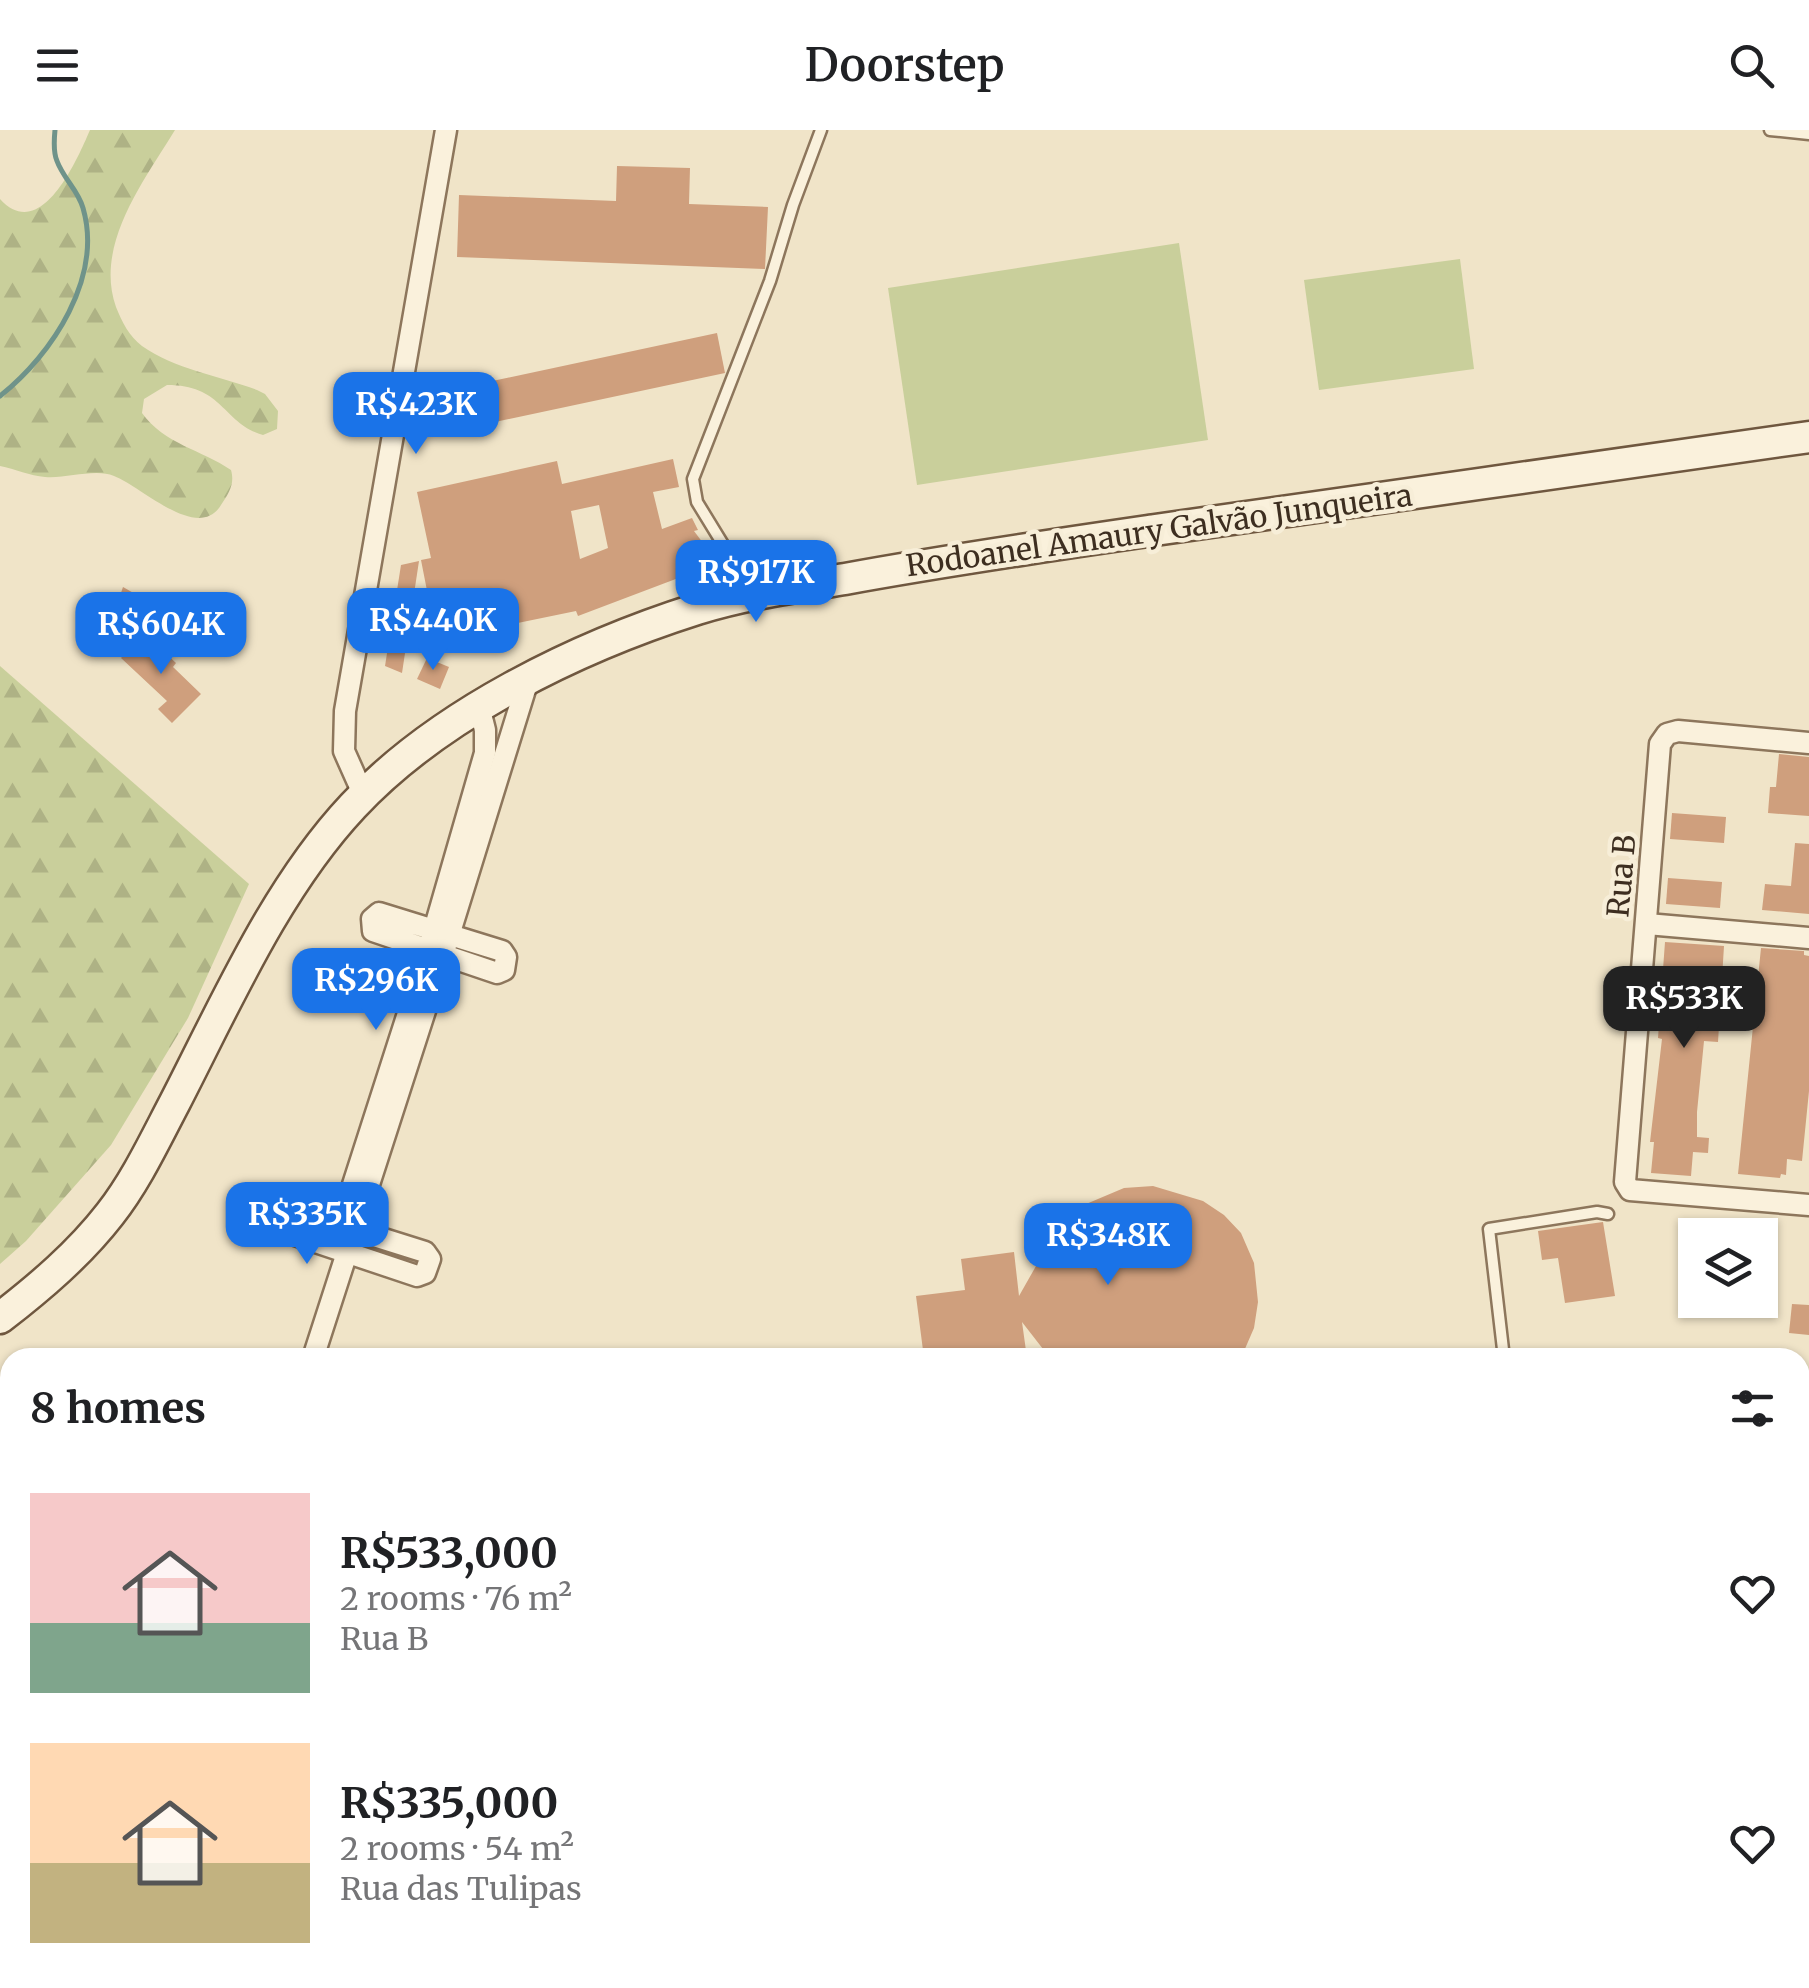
<!DOCTYPE html>
<meta charset="utf-8">
<style>
body{margin:0;font-family:Merriweather,serif;background:#f2f2f2;color:#202124;height:100vh;display:flex;flex-direction:column;font-size:38px;white-space:nowrap}
*{box-sizing:border-box;margin:0}
p{font-size:32px;color:#757577}
.icon{flex:none;width:55px;height:55px;fill:none;stroke:currentColor;stroke-width:2;stroke-linecap:round;stroke-linejoin:round}
.map{position:relative;flex:1;overflow:hidden}
.sheet{position:absolute;left:0px;top:1218px;width:1810px;height:642px;display:flex;flex-direction:column;background:#fff;border-radius:30px 30px 0 0;box-shadow:0 2px 8px #0004}
.sheet>*{flex:none}
.tools{position:absolute;left:1678px;top:1088px;display:grid;gap:20px}
.tools a{display:grid;place-items:center;width:100px;height:100px;border-radius:0px;background:#fff;box-shadow:0 2px 8px #0004;font-size:50px}
.price{position:absolute;translate:-50% -85px;padding:0 22px;border-radius:20px;background:#1a73e8;color:#fff;font-size:32px;line-height:65px;filter:drop-shadow(0 2px 5px #0008)}
.price::after{content:'';position:absolute;left:50%;top:60px;width:30px;height:22px;margin-left:-15px;background:inherit;clip-path:polygon(0 0,100% 0,50% 100%)}
.price.current{background:#222;color:#fff}
ul{padding:0;list-style:none}
li{display:flex;align-items:center;gap:30px;height:250px;padding:0 30px}
li span{display:grid;place-items:center;flex:none;width:280px;height:200px;border-radius:0px;color:#555}
li>.icon{margin-inline-start:auto}
span .icon{width:120px;height:120px;fill:#fffc;stroke-width:1}
li b{font-size:42px}
h2{display:flex;justify-content:space-between;align-items:center;height:120px;padding:0 30px;font-size:42px}
header{display:flex;justify-content:space-between;align-items:center;height:130px;padding:0 30px;background:#fff;font-size:45px;font-weight:600}
.map>svg:first-child{display:block}
.green{fill:#c9cf9b}
.forest{fill:url(#forest-firs)}
.lines{fill:none;stroke-linecap:round;stroke-linejoin:round}
.stream{stroke:#6f938a;stroke-width:5}
.building{fill:#cf9f7d;fill-rule:evenodd}
.service-casing{stroke:#8d765c;stroke-width:15}
.minor-casing{stroke:#8d765c;stroke-width:25}
.secondary-casing{stroke:#6f573f;stroke-width:35}
.service{stroke:#faf1dc;stroke-width:10}
.minor{stroke:#faf1dc;stroke-width:20}
.secondary{stroke:#faf1dc;stroke-width:30}
.labels{text-anchor:middle;dominant-baseline:central;stroke-width:9;stroke-linejoin:round;paint-order:stroke}
.street-label{font-size:30px;fill:#3d2e20;stroke:#f7eed8}
</style>
<header><svg class="icon" aria-label="menu" viewBox="0 0 24 24"><path d="M4 6h16M4 12h16M4 18h16"/></svg>Doorstep<svg class="icon" aria-label="search" viewBox="0 0 24 24"><circle cx="10" cy="10" r="6"/><path d="M15 15l6 6"/></svg></header>
<div class="map">
<svg width="1809" height="1858" viewBox="0 0 1809 1858">
<defs>
<pattern id="forest-firs" width="22" height="20" patternUnits="userSpaceOnUse" patternTransform="scale(2.5)"><rect width="22" height="20" fill="#c9cf9b"/><path d="M5 1l3.5 6h-7zM16 11l3.5 6h-7z" fill="#aeb285"/></pattern>
</defs>
<rect width="100%" height="100%" fill="#f0e4c8"/>
<g class="green">
<path d="M1179 113 1208 310 917 355 888 158Z"/>
<path d="M1460 129 1474 239 1319 260 1304 150Z"/>
</g>
<g class="forest">
<path d="M90 0H175C144 51 94 115 116 177 122 192 129 206 142 216 174 239 220 246 257 260L265 264 278 281 277 299 263 305C222 293 224 255 167 255L144 269 142 283C164 314 202 320 231 340 235 354 229 363 221 375 198 413 141 356 114 346 95 338 66 349 45 347 30 346 15 339 0 336V69C41 114 77 30 90 0Z"/>
<path d="M0 536 249 754 188 888 111 1015 26 1111 0 1134Z"/>
</g>
<g class="lines">
<path class="stream" d="M0 266C53 224 103 147 83 78 78 60 63 48 57 31 53 22 54 10 55 0"/>
</g>
<g class="building">
<path d="M617 36 690 38 689 74 768 77 765 139 457 127 459 65 616 71Z"/>
<path d="M717 203 725 243 420 308 413 268Z"/>
<path d="M673 329 679 357 653 362 662 399 692 388 698 400 694 401 718 433 578 486 576 481 449 507 440 527 421 430 431 428 417 362 557 331 562 354ZM599 375 608 418 580 429 571 381Z"/>
<path d="M419 431 402 543 385 536 401 435Z"/>
<path d="M123 457 158 477 147 498 115 480Z"/>
<path d="M144 503 176 533 173 537 201 564 172 593 158 579 167 571 121 528Z"/>
<path d="M427 528 449 537 440 559 417 549Z"/>
<path d="M1779 624 1809 627V686L1768 683 1770 657H1776Z"/>
<path d="M1672 683 1726 687 1724 713 1670 709Z"/>
<path d="M1795 713 1809 714V784L1762 780 1765 754 1791 756Z"/>
<path d="M1668 748 1722 752 1720 778 1666 774Z"/>
<path d="M1665 812 1724 816 1718 912 1704 911 1697 982V1007L1709 1008 1708 1023 1693 1022 1691 1046 1651 1043 1654 1012H1650L1662 909 1658 908Z"/>
<path d="M1761 818 1804 821V825L1809 826V961L1802 1031 1787 1029 1786 1045 1781 1044 1780 1048 1738 1044Z"/>
<path d="M1153 1056 1203 1071 1224 1085 1241 1103 1254 1133 1258 1172 1254 1198 1241 1228H1050L1022 1192 1027 1228H924L916 1166 965 1160 961 1129 1014 1122 1019 1166 1057 1099 1079 1077 1124 1058Z"/>
<path d="M1603 1092 1615 1166 1565 1173 1558 1128 1542 1130 1538 1101Z"/>
<path d="M1792 1174 1809 1175V1205L1789 1203Z"/>
</g>
<g class="lines">
<defs>
<g id="service">
<path d="M1770 0 1809 4"/>
<path d="M745 463 727 421 697 372 693 349 770 151 793 75 821 0"/>
<path d="M1504 1228 1489 1099 1597 1082 1608 1084"/>
<path d="M1800 1358 1809 1356"/>
</g>
<g id="minor">
<path d="M1809 613 1678 601 1667 604 1660 614 1625 1052 1630 1060 1809 1075"/>
<path d="M364 666 344 621 345 581 446 0"/>
<path d="M379 783 502 821 506 827 504 840 497 843 373 801 372 789Z"/>
<path d="M1647 794 1809 808"/>
<path d="M269 1073 425 1122 430 1129 425 1143 417 1146 262 1094 261 1083Z"/>
<path d="M341 1092 428 821 485 623V600L479 576"/>
<path d="M313 1228 443 825 528 550"/>
<path d="M97 1858 100 1850"/>
</g>
<path id="secondary" d="M0 1188C40 1157 79 1124 110 1084 136 1051 155 1010 175 972 226 873 276 758 353 676 439 584 577 517 697 479 745 464 796 457 845 449 948 430 1052 415 1155 400 1373 367 1591 340 1809 307"/>
</defs>
<use href="#service" class="service-casing"/>
<use href="#minor" class="minor-casing"/>
<use href="#secondary" class="secondary-casing"/>
<use href="#service" class="service"/>
<use href="#minor" class="minor"/>
<use href="#secondary" class="secondary"/>
</g>
<g class="labels">
<g class="street-label">
<text transform="translate(1159 400) rotate(-8)">Rodoanel Amaury Galvão Junqueira</text>
<text transform="translate(1621 746) rotate(-85)">Rua B</text>
</g>
</g>
</svg>
<div class="tools">
<a><svg class="icon" aria-label="layers" viewBox="0 0 24 24"><path d="M12 4l9 5-9 5-9-5zM3 14l9 5 9-5"/></svg></a>
</div>
<b class="price" style="left:416px;top:327px">R$423K</b>
<b class="price" style="left:756px;top:495px">R$917K</b>
<b class="price" style="left:433px;top:543px">R$440K</b>
<b class="price" style="left:161px;top:547px">R$604K</b>
<b class="price" style="left:376px;top:903px">R$296K</b>
<b class="price current" style="left:1684px;top:921px">R$533K</b>
<b class="price" style="left:307px;top:1137px">R$335K</b>
<b class="price" style="left:1108px;top:1158px">R$348K</b>
<section class="sheet">
<h2>8 homes<svg class="icon" aria-label="filters" viewBox="0 0 24 24"><path d="M4 7h16M4 17h16"/><circle cx="9" cy="7" r="2"/><circle cx="15" cy="17" r="2"/></svg></h2>
<ul>
<li><span style="background:linear-gradient(#f6c9c9 65%,#7fa58c 0)"><svg class="icon" aria-label="home" viewBox="0 0 24 24"><path d="M3 11l9-7 9 7M6 9v11h12V9"/></svg></span><div><b>R$533,000</b><p>2 rooms · 76 m²</p><p>Rua B</p></div><svg class="icon" aria-label="heart" viewBox="0 0 24 24"><path d="M12 20l-8-8c-3-5 5-10 8-4 3-6 11-1 8 4z"/></svg></li>
<li><span style="background:linear-gradient(#ffd9b3 60%,#c2b280 0)"><svg class="icon" aria-label="home" viewBox="0 0 24 24"><path d="M3 11l9-7 9 7M6 9v11h12V9"/></svg></span><div><b>R$335,000</b><p>2 rooms · 54 m²</p><p>Rua das Tulipas</p></div><svg class="icon" aria-label="heart" viewBox="0 0 24 24"><path d="M12 20l-8-8c-3-5 5-10 8-4 3-6 11-1 8 4z"/></svg></li>
</ul>
</section>
</div>
